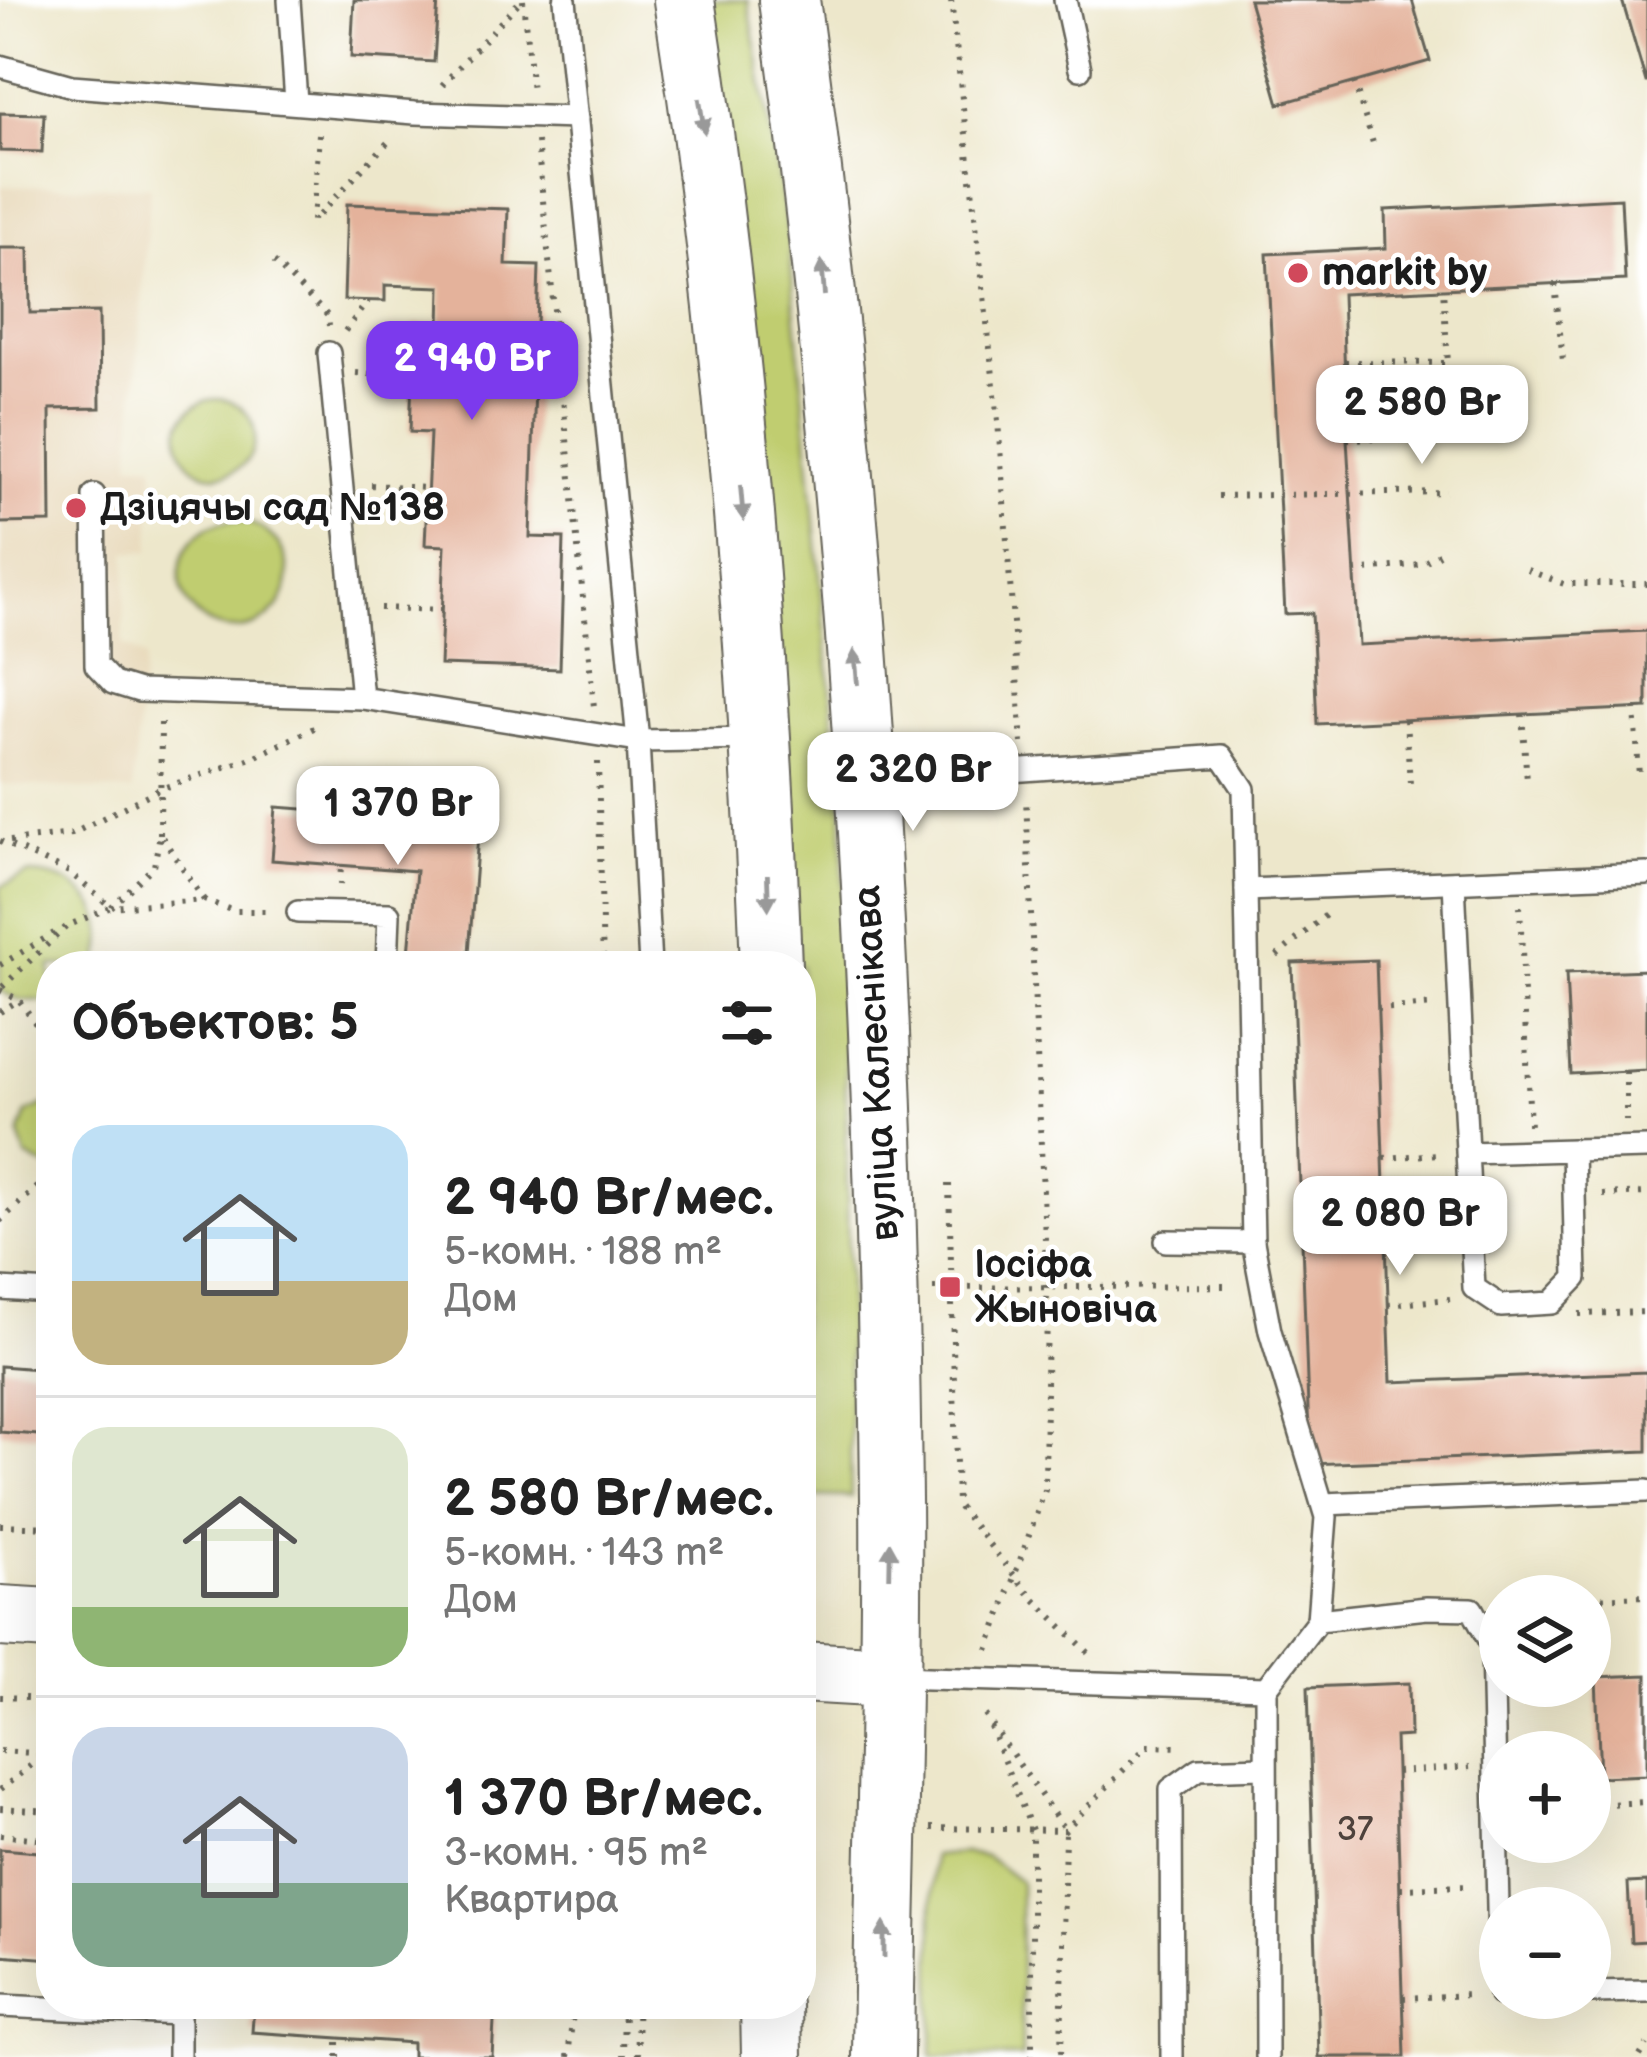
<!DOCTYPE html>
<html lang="ru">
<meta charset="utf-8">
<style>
body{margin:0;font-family:"Balsamiq Sans",sans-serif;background:#f6f6f6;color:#222;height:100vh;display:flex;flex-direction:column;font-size:45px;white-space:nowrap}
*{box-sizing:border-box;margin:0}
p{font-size:39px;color:#767676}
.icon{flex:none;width:66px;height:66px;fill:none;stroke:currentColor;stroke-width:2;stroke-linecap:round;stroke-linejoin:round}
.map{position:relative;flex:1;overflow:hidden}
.panel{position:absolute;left:36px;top:951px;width:780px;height:1068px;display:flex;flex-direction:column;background:#fff;border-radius:48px;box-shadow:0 12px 48px #0002}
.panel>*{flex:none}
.buttons{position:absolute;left:1479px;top:1575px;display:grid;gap:24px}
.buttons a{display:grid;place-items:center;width:132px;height:132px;border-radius:50%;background:#fff;box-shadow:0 12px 48px #0002;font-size:60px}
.price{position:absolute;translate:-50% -102px;padding:0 27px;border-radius:24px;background:#fff;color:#222;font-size:39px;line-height:78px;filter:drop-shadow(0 3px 6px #0008)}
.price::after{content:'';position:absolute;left:50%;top:72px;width:36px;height:27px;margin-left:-18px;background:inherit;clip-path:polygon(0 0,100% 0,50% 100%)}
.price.selected{background:#7c3aed;color:#fff}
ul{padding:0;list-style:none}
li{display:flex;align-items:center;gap:36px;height:300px;padding:0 36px}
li+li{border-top:3px solid #e0e0e0}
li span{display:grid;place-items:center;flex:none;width:336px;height:240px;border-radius:36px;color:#555}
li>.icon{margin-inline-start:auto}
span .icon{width:144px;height:144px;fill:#fffc;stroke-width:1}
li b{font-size:51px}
h2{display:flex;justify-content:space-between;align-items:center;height:144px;padding:0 36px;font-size:51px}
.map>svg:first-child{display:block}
.built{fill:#e8d9ba}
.green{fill:#c0cd6f;stroke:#6e7446;stroke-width:3}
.building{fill:#e4b29b}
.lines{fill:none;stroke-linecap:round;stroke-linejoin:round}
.service-casing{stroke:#656359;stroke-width:26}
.secondary-casing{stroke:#656359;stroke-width:64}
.path{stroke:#656359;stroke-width:6;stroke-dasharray:3 9;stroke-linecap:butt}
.service{stroke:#fff;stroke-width:21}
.secondary{stroke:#fff;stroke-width:60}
.oneway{fill:#999}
.poi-dot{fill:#d1495b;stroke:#fff;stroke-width:4.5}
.labels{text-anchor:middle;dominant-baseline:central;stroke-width:9;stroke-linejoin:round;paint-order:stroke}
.number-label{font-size:33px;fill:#4e423c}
.poi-label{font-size:39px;font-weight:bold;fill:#1c1c1c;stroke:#fff;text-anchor:start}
.street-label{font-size:39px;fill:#1c1c1c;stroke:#fff}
</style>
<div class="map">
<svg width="1647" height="2057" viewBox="0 0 1647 2057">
<rect width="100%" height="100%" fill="#fff"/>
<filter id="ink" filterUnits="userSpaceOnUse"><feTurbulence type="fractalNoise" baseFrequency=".00833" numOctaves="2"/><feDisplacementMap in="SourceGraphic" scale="24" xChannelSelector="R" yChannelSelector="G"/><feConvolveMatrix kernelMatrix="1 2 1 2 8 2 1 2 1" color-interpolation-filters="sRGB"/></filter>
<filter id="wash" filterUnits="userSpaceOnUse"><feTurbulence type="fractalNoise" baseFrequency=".004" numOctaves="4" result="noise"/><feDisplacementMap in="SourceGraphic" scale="48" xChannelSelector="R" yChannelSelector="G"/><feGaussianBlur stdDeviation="2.7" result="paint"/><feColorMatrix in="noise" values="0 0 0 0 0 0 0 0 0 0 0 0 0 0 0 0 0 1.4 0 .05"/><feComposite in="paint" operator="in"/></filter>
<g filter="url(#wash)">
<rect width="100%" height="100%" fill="#ede7cb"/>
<path class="built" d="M0 186 150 187 130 463 154 464 150 551 127 552 123 644 145 658 132 792 0 784Z"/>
<g class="green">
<path d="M699 0H748L788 234 842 810 851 1497 801 1496V966H792Z"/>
<circle cx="217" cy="437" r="38"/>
<circle cx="234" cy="575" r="54"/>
<path d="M27 874C79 873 118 913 97 966H51V1001L19 1000 0 991V887Z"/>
<path d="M51 1102V1170L26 1156 19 1135 27 1113Z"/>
<path d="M962 1853 986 1856 1020 1882 1022 2057H932L933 1856Z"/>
</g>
<g id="blocks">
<g class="building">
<path d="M354 0H438L434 62 351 57Z"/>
<path d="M1249 0H1412L1430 61 1279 104Z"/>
<path d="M1622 0H1647V82H1646Z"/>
<path d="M0 113 44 114 42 152 0 151Z"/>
<path d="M1621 198 1625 280 1342 294 1347 439 1359 645 1647 631V708L1317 724 1312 613 1285 614 1267 254 1386 248 1385 210Z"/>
<path d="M347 204 508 209 506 265 539 266 530 537 564 538 560 669 440 665 445 546 425 545 430 433 410 432 414 325 440 326 441 287 385 285V301L344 300Z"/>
<path d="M0 248H29L30 313 99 312 100 408 50 409 51 522 0 523Z"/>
<path d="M276 807 479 822 468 966H408L416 871 272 860Z"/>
<path d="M1376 960 1391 1382 1647 1372V1451L1310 1464 1292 963Z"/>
<path d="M1647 970V1070L1571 1074 1566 973Z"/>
<path d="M0 1366 51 1370V1436L0 1432Z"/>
<path d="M1647 1675V1775L1600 1777 1596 1677Z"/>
<path d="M1409 1683 1410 1736 1395 1737 1405 2057H1319L1308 1687Z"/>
<path d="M0 1849 51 1853V1959L0 1955Z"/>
<path d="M1647 1882V1941L1631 1942 1628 1883Z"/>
<path d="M254 2004H495L492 2057H412V2043L252 2032Z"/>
</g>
</g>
</g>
<g filter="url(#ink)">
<use href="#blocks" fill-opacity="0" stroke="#656359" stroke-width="3"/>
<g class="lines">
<defs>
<g id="service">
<path d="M289 0 296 102"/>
<path d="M565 0 638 741 650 966"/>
<path d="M1065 0 1080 69"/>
<path d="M0 66 72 86 415 113 577 118"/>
<path d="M329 353 362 698 638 741 756 739"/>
<path d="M94 495 96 665 113 683 139 691 362 698"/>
<path d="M869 781 1222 756 1244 789 1253 1242"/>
<path d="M1454 882C1460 1017 1467 1153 1474 1288L1501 1306 1552 1303 1576 1278 1573 1150 1467 1153"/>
<path d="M1246 890 1647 874"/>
<path d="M298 912 389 914 387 966"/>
<path d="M1573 1150 1647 1148"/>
<path d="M1166 1241 1253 1242 1270 1331 1326 1517 1318 1620"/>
<path d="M0 1289 51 1292"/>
<path d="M1323 1504 1647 1491"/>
<path d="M894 1677 1266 1688 1318 1620 1427 1608 1472 1609 1492 1646 1500 1994"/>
<path d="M1266 1688 1267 2057"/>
<path d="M1590 1992 1647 1991"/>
<path d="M179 2005V2057"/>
<path d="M0 2006 179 2014"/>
<path d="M1172 2057 1171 1789 1199 1769 1263 1767"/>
</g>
<g id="secondary">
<path d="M684 0C733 320 759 643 771 966"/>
<path d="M789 0C858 494 886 999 891 1498 893 1684 885 1871 883 2057"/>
<path d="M0 1616 51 1619"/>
<path d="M801 1672 888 1677"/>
<path d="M771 2004 772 2057"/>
</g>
</defs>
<use href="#service" class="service-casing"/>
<use href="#secondary" class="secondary-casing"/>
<g class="path">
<path d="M523 0 532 92"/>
<path d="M951 0 998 421 1022 743"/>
<path d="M1354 82 1373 143"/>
<path d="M442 85 521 0"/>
<path d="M319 134 313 221 392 138"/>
<path d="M537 141 594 707"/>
<path d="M274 262 328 316 329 326"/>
<path d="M1555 284 1563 361"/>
<path d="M345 331 368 301"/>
<path d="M1345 362 1448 363 1443 289"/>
<path d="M356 373 412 377"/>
<path d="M1347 439 1444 436"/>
<path d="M371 485 428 488"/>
<path d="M1218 496 1446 492"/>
<path d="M1527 570 1564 584H1647"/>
<path d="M1355 571 1421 564 1446 550"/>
<path d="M380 608 443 610"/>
<path d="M1635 708 1639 777"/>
<path d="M1522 714 1527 781"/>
<path d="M1406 720 1410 784"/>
<path d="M598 762 603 966"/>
<path d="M160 834 161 719"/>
<path d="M0 841 69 872 111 907 67 926 0 989"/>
<path d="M10 841 72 834 157 790 254 757 318 726"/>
<path d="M340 885 341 865"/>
<path d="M204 900 160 834 154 866 111 907 204 900 234 911H270"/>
<path d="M1520 906 1530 1127"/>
<path d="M1277 956 1327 914"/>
<path d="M0 965 54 933"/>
<path d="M0 990 19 1000"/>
<path d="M1377 1009 1434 1005"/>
<path d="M0 1012 19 1000 51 1044"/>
<path d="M1626 1071V1121"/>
<path d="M1384 1158 1440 1154"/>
<path d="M949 1184 957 1505 1031 1596 1092 1656"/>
<path d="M1603 1195 1647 1193"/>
<path d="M0 1221 51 1175"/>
<path d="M933 1288 1232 1286"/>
<path d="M1388 1305 1450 1299"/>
<path d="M1579 1314 1647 1312"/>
<path d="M0 1525 51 1527"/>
<path d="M1590 1598 1647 1596"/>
<path d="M988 1650 1045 1490 1047 1286 1026 798"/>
<path d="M0 1697 51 1699"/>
<path d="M985 1715 1065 1830 1061 2057"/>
<path d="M990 1727 1032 1830V2057"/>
<path d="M0 1751 51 1754"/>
<path d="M1396 1772 1470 1767"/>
<path d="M0 1790 45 1754"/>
<path d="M1590 1805 1647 1802"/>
<path d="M0 1808 51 1811"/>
<path d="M931 1828 1065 1830 1147 1746 1183 1747"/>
<path d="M0 1835 51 1840"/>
<path d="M1400 1888 1468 1886"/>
<path d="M1403 1998 1471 1995"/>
<path d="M637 2004 638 2057"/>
<path d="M1640 2056 1647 2045"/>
<path d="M338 2057V2038"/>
<path d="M568 2057 574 2004"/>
<path d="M623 2057 624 2004"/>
</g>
<use href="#service" class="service"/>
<use href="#secondary" class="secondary"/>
</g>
<defs><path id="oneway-solid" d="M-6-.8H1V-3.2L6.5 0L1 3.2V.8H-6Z" transform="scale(3)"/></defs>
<g class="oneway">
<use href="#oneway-solid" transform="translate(702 116) rotate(81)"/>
<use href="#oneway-solid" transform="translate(823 278) rotate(-95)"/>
<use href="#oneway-solid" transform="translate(742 503) rotate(85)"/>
<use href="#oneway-solid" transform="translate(856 667) rotate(-95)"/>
<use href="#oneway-solid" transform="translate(768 892) rotate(88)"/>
<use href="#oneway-solid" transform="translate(890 1560) rotate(-89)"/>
<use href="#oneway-solid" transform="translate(884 1940) rotate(-90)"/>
</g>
</g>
<g class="poi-dot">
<circle cx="1298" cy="273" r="12"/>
<circle cx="76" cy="508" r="12"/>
<rect x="938" y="1275" width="24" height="24" rx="6"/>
</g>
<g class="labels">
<g class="number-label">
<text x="1355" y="1830">37</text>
</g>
<g class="poi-label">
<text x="1322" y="273">markit by</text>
<text x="100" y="508">Дзіцячы сад №138</text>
<text x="974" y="1265">Іосіфа<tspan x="974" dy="45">Жыновіча</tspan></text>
</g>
<g class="street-label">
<text transform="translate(877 1063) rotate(-93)">вуліца Калеснікава</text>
</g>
</g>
</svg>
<div class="buttons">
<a><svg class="icon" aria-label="layers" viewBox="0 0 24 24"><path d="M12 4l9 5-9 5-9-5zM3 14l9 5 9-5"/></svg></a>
<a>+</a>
<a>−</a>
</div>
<b class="price selected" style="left:472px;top:423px">2 940 Br</b>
<b class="price" style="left:1422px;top:467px">2 580 Br</b>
<b class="price" style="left:913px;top:834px">2 320 Br</b>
<b class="price" style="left:398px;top:868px">1 370 Br</b>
<b class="price" style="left:1400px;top:1278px">2 080 Br</b>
<section class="panel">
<h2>Объектов: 5<svg class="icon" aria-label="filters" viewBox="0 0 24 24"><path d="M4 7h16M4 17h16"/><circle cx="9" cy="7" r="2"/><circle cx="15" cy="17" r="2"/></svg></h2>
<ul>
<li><span style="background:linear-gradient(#bfe0f5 65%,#c2b280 0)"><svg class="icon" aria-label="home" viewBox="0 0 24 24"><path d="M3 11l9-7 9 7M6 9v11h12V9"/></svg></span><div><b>2 940 Br/мес.</b><p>5-комн. · 188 m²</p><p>Дом</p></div></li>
<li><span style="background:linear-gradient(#dfe7d0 75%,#8fb573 0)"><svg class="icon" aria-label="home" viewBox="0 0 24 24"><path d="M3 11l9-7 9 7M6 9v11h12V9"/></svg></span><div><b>2 580 Br/мес.</b><p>5-комн. · 143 m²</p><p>Дом</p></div></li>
<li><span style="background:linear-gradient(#c9d6e8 65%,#7fa58c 0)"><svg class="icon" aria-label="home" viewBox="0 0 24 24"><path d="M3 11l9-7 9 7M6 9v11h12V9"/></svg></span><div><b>1 370 Br/мес.</b><p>3-комн. · 95 m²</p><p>Квартира</p></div></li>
</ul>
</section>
</div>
